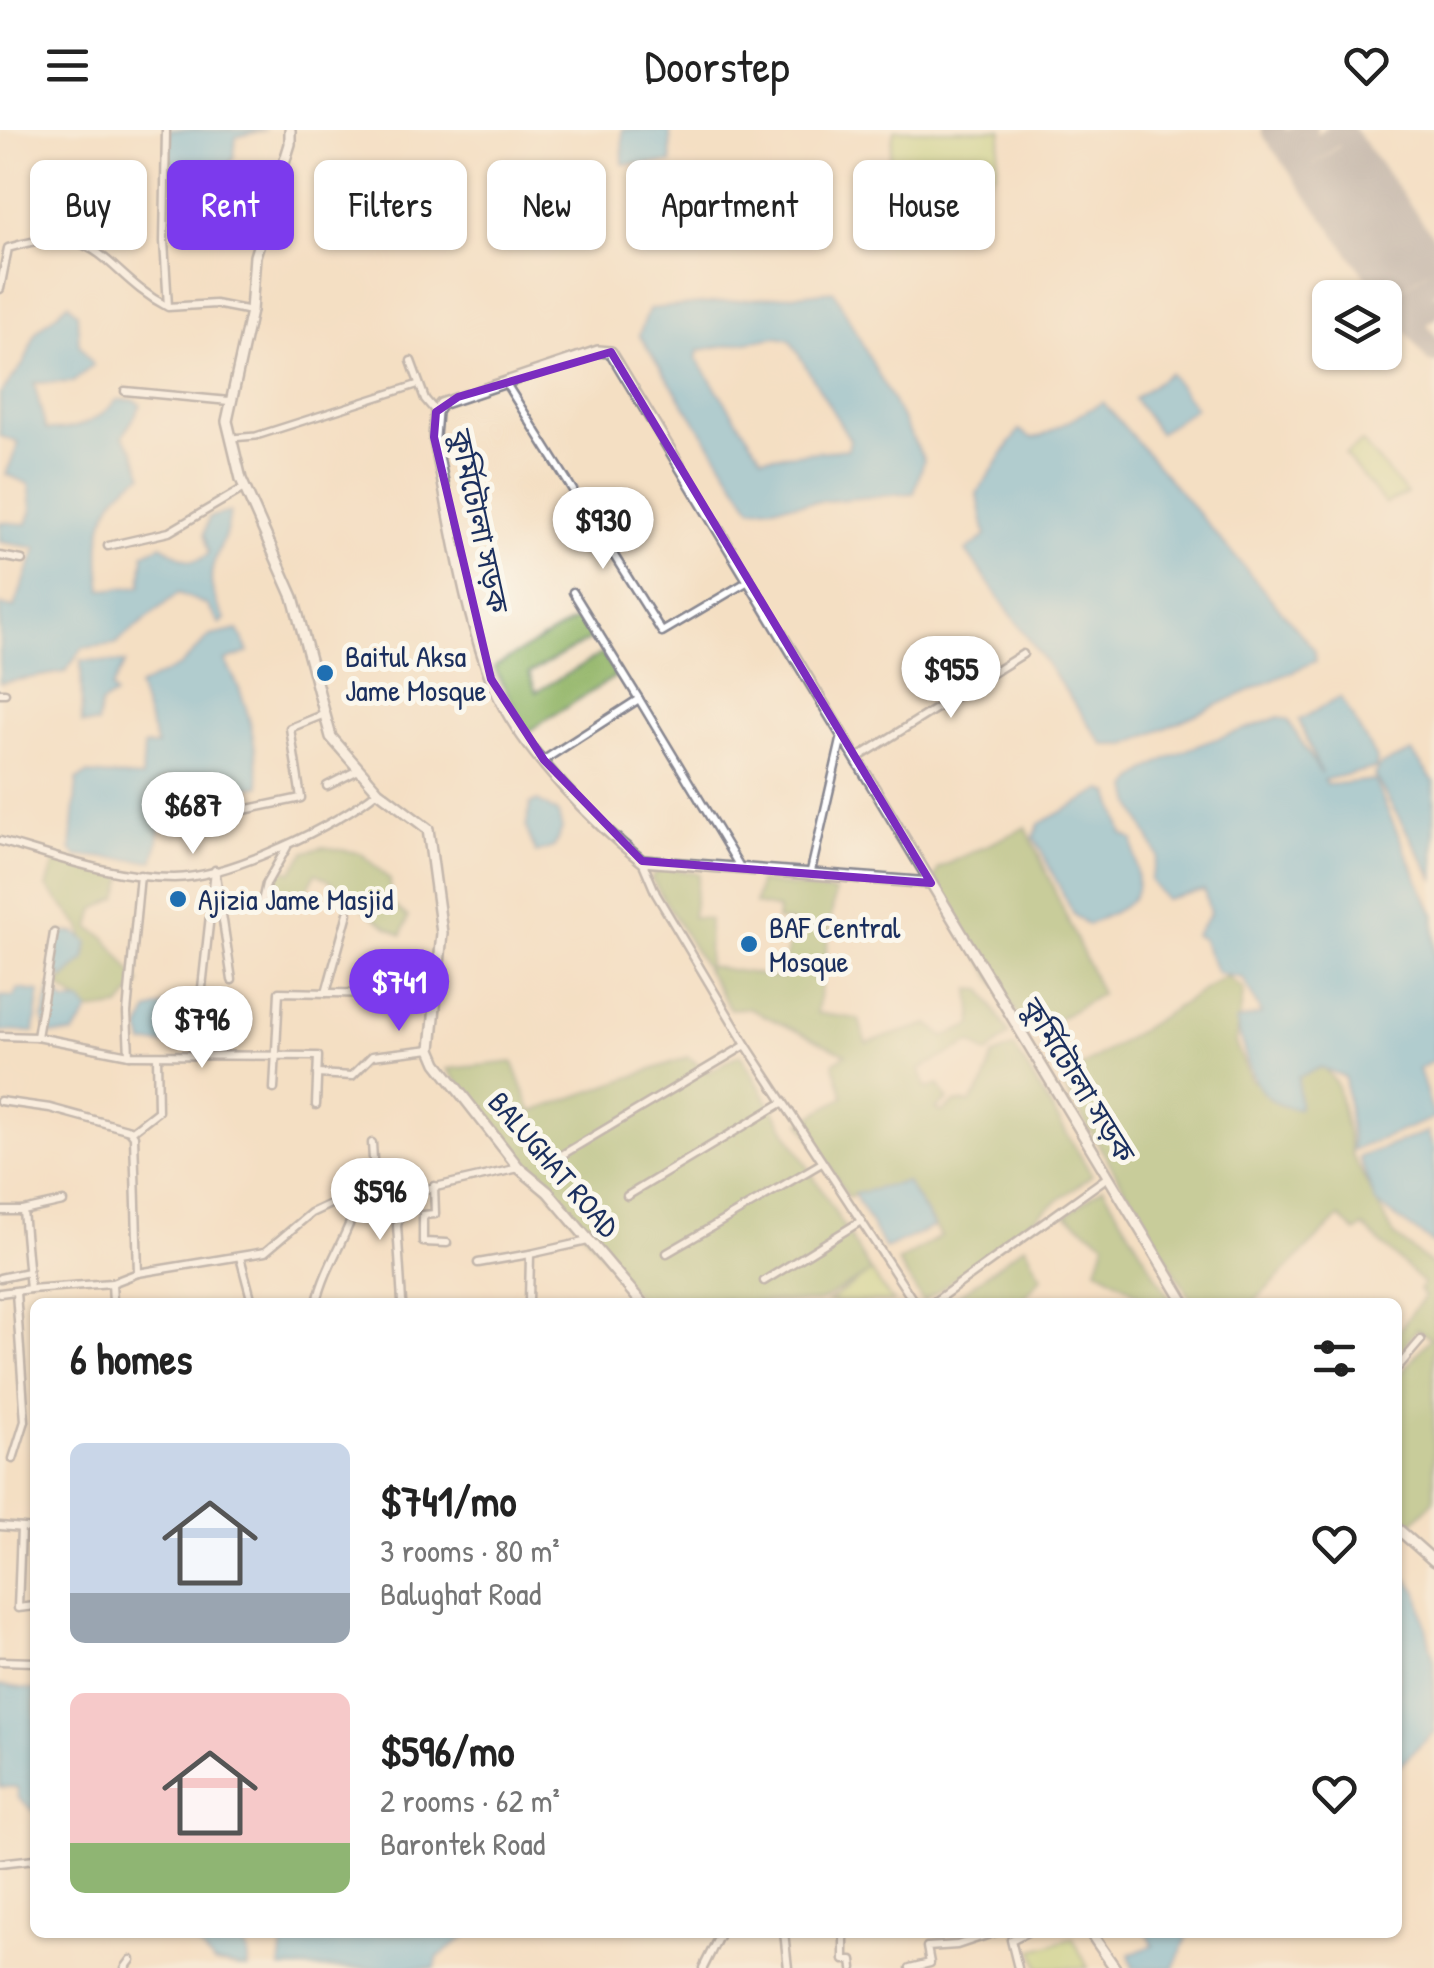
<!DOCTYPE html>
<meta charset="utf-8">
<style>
body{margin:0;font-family:"Patrick Hand","Noto Sans Bengali",sans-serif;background:#f6f6f6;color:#222;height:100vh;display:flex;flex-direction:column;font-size:38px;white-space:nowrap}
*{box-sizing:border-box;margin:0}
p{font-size:32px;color:#767676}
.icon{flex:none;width:55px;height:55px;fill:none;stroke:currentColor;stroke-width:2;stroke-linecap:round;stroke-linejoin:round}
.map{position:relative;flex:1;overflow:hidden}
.drawer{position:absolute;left:30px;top:1168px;width:1372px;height:640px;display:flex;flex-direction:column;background:#fff;border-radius:15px;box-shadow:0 2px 8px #0004}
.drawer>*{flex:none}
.banner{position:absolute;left:30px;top:30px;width:1375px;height:90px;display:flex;gap:20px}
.controls{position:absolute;left:1312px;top:150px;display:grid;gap:20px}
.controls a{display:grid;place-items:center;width:90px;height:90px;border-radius:15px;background:#fff;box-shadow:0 2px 8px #0004;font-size:50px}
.price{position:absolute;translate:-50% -85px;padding:0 22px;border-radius:35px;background:#fff;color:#222;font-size:32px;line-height:65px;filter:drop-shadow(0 2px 5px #0008)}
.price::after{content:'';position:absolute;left:50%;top:60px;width:30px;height:22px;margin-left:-15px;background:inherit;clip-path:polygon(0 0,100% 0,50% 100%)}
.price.active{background:#7c3aed;color:#fff}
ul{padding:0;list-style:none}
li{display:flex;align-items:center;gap:30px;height:250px;padding:0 40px}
li span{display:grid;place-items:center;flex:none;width:280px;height:200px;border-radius:15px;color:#555}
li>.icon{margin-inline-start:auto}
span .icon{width:120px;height:120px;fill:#fffc;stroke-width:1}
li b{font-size:42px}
h2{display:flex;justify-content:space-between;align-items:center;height:120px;padding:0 40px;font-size:42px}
.chip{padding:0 35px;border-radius:15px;background:#fff;box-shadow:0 2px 8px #0004;font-size:35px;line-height:90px}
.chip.active{background:#7c3aed;color:#fff}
header{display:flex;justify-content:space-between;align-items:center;height:130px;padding:0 40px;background:#fff;font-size:45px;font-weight:600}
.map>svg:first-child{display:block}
.green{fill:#b8d378;stroke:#6a816b;stroke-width:2.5}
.forest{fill:#92b568;stroke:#567263;stroke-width:2.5}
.water{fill:#5eb5db;stroke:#3c729c;stroke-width:2.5;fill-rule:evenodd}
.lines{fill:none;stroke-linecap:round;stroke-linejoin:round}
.taxiway{stroke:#888790;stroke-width:22}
.pedestrian-casing{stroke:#888790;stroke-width:10}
.minor-casing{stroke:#888790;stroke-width:11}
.tertiary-casing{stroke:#888790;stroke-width:14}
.pedestrian{stroke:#fff;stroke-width:5}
.minor{stroke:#fff;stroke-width:6}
.tertiary{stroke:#fff;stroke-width:9}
.marked{fill:none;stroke:#7b2cbf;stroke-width:8;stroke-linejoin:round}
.poi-dot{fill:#1f6fb2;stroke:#fbf7ec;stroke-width:4}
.labels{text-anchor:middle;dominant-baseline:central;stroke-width:10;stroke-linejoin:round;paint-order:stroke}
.street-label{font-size:30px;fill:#1b2f5e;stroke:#fbf7ec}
.poi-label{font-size:30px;fill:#1b2f5e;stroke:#fbf7ec;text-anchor:start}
</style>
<header><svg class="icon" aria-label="menu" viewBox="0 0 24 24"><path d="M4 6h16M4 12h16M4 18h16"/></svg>Doorstep<svg class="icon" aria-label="heart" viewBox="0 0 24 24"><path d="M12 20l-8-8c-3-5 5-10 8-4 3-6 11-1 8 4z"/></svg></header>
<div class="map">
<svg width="1434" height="1838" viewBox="0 0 1434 1838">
<rect width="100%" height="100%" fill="#fbf7ec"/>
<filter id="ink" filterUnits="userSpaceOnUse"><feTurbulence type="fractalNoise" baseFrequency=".01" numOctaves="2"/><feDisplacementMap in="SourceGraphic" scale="20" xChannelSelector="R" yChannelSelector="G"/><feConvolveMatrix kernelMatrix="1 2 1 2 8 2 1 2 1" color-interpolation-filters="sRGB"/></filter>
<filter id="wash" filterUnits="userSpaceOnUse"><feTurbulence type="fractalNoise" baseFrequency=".0048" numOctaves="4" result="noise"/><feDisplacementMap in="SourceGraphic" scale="40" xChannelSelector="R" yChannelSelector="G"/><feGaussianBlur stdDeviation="2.25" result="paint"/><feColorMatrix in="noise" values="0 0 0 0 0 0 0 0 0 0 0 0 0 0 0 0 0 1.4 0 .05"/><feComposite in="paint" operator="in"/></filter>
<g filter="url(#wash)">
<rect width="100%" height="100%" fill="#f4dfc3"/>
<g class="green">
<path d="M894 0H1002L996 41 976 72 934 71 887 46Z"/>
<path d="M1362 312 1407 364 1385 374 1345 325Z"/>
<path d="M871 1142 893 1172H827Z"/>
<path d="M1073 1808 1088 1838H1039L1033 1820Z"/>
</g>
<g class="forest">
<path d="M581 487 592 508 529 543 536 562 603 523 616 546 527 602 494 537Z"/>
<path d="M1026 697 1101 864 1032 904 993 849 934 748 939 738Z"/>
<path d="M323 717 361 723 390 750 391 773 408 787 402 805C367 789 349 759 316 743L303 768 291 763 273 765 278 738 291 742 305 722Z"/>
<path d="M56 728 125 744 118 768 95 779 90 798 105 807 140 853 120 877 89 881 58 855 87 823 81 797 47 757Z"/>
<path d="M661 736 699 744 692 787 709 789 708 836 781 848 794 793 777 790 778 779 755 774 759 752 835 762 817 883 859 889 866 913 929 894 944 907 973 895 970 859 983 860 1009 904 987 924 971 913 920 939 926 959 939 955 948 970 936 979 942 982 956 972 970 973 984 954 993 926 1014 917 1092 1045 923 1172 898 1132 941 1106 906 1052 848 1067 801 992 844 967 833 933 846 924 748 878 730 879 651 748Z"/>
<path d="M1226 846 1244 860 1235 913 1251 950 1287 964 1288 937 1320 932 1337 955 1352 1025 1394 1105 1434 1137V1370L1412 1394 1398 1383V1247L1430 1208 1417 1199 1398 1224V1201L1425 1166 1419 1160 1424 1154 1363 1096 1356 1102 1339 1087 1254 1172H1193L1065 959 1067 946Z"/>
<path d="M740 924 871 1142 818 1172H729L727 1169 642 1172 447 939 513 932 532 982 688 927 709 942Z"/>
<path d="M1103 1057 1172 1172H1150L1097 1138 1105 1112 1066 1085Z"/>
<path d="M1025 1115 1042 1147 1021 1172H950Z"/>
</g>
<g class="water">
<path d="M169 0H266L236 7 234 27 227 37 209 40 203 50 187 54 170 38Z"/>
<path d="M622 0H670L671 33 623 34Z"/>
<path d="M834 161 924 330 914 363 752 378 639 205 649 179ZM777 207 790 210 850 310 848 319 762 327 696 228 699 220Z"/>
<path d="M68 173 77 183 79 214 93 235 73 252 34 253 46 300C76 301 96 292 117 270H134L141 275 123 306 134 320 143 345C96 369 96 414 102 460L141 456 144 423 162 415C178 425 193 440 209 423L204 404 209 387 230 382C226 429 193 434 225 489L220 494 207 475 178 463 115 514 83 518 65 542 0 553V475L14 478 37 418 0 412V392L27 394 32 379 29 354 6 344 19 313 0 306V264L25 232 36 202Z"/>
<path d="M1169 243 1195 278 1159 303 1134 269Z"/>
<path d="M1103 272 1314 519 1316 531 1127 615H1104L966 421 986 406 977 363 1019 300 1032 308 1042 306Z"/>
<path d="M238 500 249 522 225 531C249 570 255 610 260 656L223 661 194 649 165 648 159 653 168 663 154 731 76 726 71 720 77 649 88 644 142 648 144 616H157L138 557 181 535 210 506Z"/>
<path d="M81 530 125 533 111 559 115 565 101 574 97 594H82Z"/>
<path d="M1341 567 1377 630 1376 638 1323 650 1327 655 1374 650 1434 785V930L1419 939 1434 988 1353 1020 1345 947 1321 937 1298 947 1299 978C1253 979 1246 926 1236 891L1261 884 1243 848 1217 843 1202 809 1195 805 1210 784 1204 760 1165 769 1150 750 1158 726 1133 675 1129 658C1149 624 1240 603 1279 587L1288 590 1321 644 1299 590Z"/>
<path d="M1412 622 1434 652V748L1374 645 1381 635Z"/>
<path d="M1103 660 1110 663 1123 704 1133 710C1140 772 1144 767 1088 795L1074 785 1034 707 1039 694Z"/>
<path d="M538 671 558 683 562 699 554 717 536 723 526 698 530 674Z"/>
<path d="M60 802 76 803 88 812 85 829 64 848 52 843Z"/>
<path d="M51 857 64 872H82L89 881 74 904H49L43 889Z"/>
<path d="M18 859 40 862 34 902 0 901V866L14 867Z"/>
<path d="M169 874 185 888 201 887 224 897 213 915 144 914 140 900 148 881Z"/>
<path d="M1427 1002 1434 1020V1114L1376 1073 1359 1027Z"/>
<path d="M906 1052 934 1097 885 1119 854 1064Z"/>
<path d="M1398 1437 1418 1462 1434 1532V1602L1398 1637Z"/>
<path d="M0 1555 35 1560V1682L19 1668 17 1657H0Z"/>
<path d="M1147 1802 1189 1803 1174 1838H1133L1129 1824 1153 1816Z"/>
<path d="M203 1803H238L248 1823V1838L214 1833 191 1808Z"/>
<path d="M284 1803H470L438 1827 435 1838H280Z"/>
</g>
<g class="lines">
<g class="taxiway">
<path d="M1272 0 1434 222"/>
<path d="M1342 0 1434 125"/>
<path d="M1280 12 1288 13 1306 0"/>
<path d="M1292 27 1302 29 1336 4 1345 5"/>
<path d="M1305 46 1315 47 1349 23 1358 22"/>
<path d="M1318 63 1329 64 1362 40 1366 32"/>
<path d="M1332 83C1353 81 1363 58 1384 57"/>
<path d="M1344 99C1366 99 1376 76 1397 75"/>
<path d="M1357 117C1379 117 1389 94 1409 92"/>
<path d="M1370 134 1380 135 1414 110H1423"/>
<path d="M1383 152C1404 152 1414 129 1434 128"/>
<path d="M1395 169 1406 170 1434 150"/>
<path d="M1409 188H1418L1434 176"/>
</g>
</g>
</g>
<g filter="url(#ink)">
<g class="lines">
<defs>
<path id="pedestrian" d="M231 308 256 306 419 254"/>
<g id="minor">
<path d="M166 0 164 111 168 176"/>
<path d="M0 159 8 118C102 88 101 142 168 177L215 174 251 181"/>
<path d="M411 231 425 269 436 282"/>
<path d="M505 252 662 502 750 450"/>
<path d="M125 261 229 271"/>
<path d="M108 416 169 402 244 358"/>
<path d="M0 426 22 430"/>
<path d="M573 462 639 569"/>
<path d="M0 563H5"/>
<path d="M859 627 1023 524"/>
<path d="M544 630 639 569 740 737"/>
<path d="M327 656 358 640"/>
<path d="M239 681 301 668 290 598 325 584"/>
<path d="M0 711C56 727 115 748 174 748 230 747 336 696 378 661"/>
<path d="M642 731 656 764 746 915 914 1172"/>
<path d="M811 741 842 606"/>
<path d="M216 745 232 850"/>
<path d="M283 777 262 772 266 754 287 717"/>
<path d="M326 863 348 783"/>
<path d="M200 876 215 740"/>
<path d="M0 906 37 907 54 803"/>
<path d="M37 907 129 925 318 926 316 975"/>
<path d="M129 925 127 883 140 745"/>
<path d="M317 944 352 946 372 926 431 919"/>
<path d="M274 959 279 862 435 865"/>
<path d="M0 971 50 978 130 1000 134 1006 138 1143"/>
<path d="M131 1002 158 981 157 926"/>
<path d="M372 1013 375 1063"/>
<path d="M545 1035 746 915"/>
<path d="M434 1056 435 1084 423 1085V1112L447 1113"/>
<path d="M627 1066 782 973"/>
<path d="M0 1081H23L30 1159 112 1153 138 1143 265 1122 311 1083 345 1067 418 1061 519 1038"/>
<path d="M23 1081 63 1072"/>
<path d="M667 1123 820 1034"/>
<path d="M240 1127 252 1172"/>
<path d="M478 1133 530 1124"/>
<path d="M0 1148 28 1142"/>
<path d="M764 1151 861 1091"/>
<path d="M112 1153 113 1172"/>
<path d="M0 1163 30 1159"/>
<path d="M317 1172C326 1134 350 1103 360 1064"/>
<path d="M402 1172 397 1095 409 1061"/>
<path d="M529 1172 530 1124 588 1111"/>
<path d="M934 1172 1109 1046"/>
<path d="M1398 1237 1421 1210"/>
<path d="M13 1329 25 1291 16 1162"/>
<path d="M0 1396 35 1399"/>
<path d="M21 1398 18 1478 35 1476"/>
<path d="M0 1531 35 1532"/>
<path d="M0 1733 35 1729"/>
<path d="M784 1802 788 1838"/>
<path d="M844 1802V1830H852L853 1838"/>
<path d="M125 1838 131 1830"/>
<path d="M703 1838 721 1802"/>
<path d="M910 1838 930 1833 927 1817 957 1815 996 1802"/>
<path d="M1018 1838 1011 1810 1027 1802"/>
</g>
<g id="tertiary">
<path d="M290 0V14L255 126 251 181 227 291 241 349 293 467 331 607 378 661 428 699 442 803 431 919 437 933 519 1038 548 1062 641 1172"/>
<path d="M931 753 642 731C593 692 525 622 498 565 466 496 450 383 434 307L436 282 441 274 598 221 611 222 1184 1172"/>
<path d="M1398 1399 1434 1431"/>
<path d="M1090 1802 1115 1838"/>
</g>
</defs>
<use href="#pedestrian" class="pedestrian-casing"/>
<use href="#minor" class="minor-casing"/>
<use href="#tertiary" class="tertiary-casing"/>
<use href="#pedestrian" class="pedestrian"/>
<use href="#minor" class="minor"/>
<use href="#tertiary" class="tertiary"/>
</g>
</g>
<path d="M0 0H1434V1838H0ZM611 222 931 753 642 731 544 630 491 549 434 307 436 282 458 267Z" fill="#f4dfc3" fill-opacity=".55" fill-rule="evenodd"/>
<path class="marked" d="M611 222 931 753 642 731 544 630 491 549 434 307 436 282 458 267Z"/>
<g class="poi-dot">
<circle cx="325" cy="543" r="10"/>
<circle cx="178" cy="769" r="10"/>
<circle cx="749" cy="814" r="10"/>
</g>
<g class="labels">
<g class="street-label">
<text transform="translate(480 391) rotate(78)">কুর্মিটোলা সড়ক</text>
<text transform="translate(1079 950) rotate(58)">কুর্মিটোলা সড়ক</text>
<text transform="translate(554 1034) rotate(49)">BALUGHAT ROAD</text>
</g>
<g class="poi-label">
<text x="345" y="526">Baitul Aksa<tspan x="345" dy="34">Jame Mosque</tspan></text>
<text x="198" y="769">Ajizia Jame Masjid</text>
<text x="769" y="797">BAF Central<tspan x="769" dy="34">Mosque</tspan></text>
</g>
</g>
</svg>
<div class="controls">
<a><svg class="icon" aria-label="layers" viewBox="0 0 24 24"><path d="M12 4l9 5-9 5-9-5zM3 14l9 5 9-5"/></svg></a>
</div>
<b class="price" style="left:603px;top:442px">$930</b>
<b class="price" style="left:951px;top:591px">$955</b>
<b class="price" style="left:193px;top:727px">$687</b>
<b class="price active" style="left:399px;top:904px">$741</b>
<b class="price" style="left:202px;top:941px">$796</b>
<b class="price" style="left:380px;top:1113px">$596</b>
<div class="banner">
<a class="chip">Buy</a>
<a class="chip active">Rent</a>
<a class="chip">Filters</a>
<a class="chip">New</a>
<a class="chip">Apartment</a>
<a class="chip">House</a>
</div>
<section class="drawer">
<h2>6 homes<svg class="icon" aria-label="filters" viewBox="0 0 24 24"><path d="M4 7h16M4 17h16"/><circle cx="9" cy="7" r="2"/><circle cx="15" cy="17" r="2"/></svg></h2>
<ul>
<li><span style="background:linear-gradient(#c9d6e8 75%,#9aa5b1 0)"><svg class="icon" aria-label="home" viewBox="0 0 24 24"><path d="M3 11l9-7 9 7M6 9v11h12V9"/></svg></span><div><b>$741/mo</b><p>3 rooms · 80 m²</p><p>Balughat Road</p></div><svg class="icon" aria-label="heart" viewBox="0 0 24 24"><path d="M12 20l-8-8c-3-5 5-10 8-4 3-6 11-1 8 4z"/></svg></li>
<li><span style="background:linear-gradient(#f6c9c9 75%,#8fb573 0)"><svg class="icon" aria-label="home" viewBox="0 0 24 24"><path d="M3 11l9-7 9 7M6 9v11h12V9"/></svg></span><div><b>$596/mo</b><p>2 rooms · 62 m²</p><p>Barontek Road</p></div><svg class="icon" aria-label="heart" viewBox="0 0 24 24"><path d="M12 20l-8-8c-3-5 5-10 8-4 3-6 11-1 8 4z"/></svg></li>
</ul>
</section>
</div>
